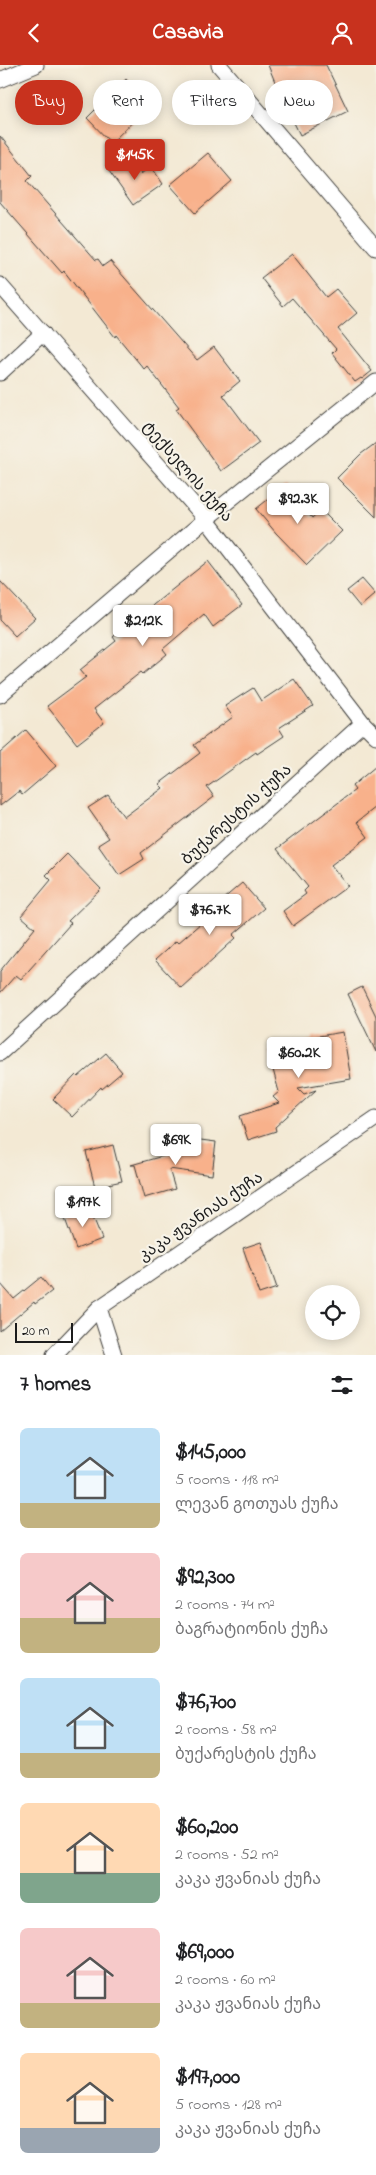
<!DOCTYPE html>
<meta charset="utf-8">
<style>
body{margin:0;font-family:"Indie Flower","Noto Sans Georgian",sans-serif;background:#f2f2f2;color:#202124;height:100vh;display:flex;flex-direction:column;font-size:19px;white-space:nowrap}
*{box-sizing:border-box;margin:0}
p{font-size:16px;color:#757577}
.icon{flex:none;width:28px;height:28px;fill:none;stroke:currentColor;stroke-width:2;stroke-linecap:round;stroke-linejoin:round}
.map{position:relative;height:1290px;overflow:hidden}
.side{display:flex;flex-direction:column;background:#fff;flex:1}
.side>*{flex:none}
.guide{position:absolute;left:15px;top:15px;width:346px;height:45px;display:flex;gap:10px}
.buttons{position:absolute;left:305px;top:1220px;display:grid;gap:10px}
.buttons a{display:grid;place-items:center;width:55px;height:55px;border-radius:50%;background:#fff;box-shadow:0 2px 12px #0003;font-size:25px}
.scale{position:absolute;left:15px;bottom:12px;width:58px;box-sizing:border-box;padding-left:5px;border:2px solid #1c1c1c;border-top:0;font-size:14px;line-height:18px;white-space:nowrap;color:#1c1c1c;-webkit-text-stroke:4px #f7f3e8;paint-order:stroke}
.price{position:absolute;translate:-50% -42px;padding:0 11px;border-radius:5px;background:#fff;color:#222;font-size:16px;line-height:32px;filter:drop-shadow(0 1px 2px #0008)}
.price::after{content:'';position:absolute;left:50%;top:30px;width:15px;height:11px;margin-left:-8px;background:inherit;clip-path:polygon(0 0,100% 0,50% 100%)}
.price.current{background:#c8321e;color:#fff}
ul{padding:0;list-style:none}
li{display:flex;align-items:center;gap:15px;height:125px;padding:0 20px}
li span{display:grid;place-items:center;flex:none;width:140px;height:100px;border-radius:8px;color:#555}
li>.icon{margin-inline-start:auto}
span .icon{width:60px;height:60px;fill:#fffc;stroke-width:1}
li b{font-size:21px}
h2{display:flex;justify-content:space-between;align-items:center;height:60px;padding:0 20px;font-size:21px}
.chip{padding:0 18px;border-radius:22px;background:#fff;box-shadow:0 2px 12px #0003;font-size:18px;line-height:45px}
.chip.current{background:#c8321e;color:#fff}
header{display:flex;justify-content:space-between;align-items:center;height:65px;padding:0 20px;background:#c8321e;color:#fff;font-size:22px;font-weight:700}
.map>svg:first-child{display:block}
.building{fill:#f8b18b}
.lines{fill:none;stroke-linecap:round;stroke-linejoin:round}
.minor-casing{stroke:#3c3b38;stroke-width:17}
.minor{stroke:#fff;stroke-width:15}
.labels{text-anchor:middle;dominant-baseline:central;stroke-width:4.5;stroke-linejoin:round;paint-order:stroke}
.street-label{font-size:16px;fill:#1c1c1c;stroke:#f7f3e8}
</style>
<header><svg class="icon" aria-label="back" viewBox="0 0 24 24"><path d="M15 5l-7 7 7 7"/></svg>Casavia<svg class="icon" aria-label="person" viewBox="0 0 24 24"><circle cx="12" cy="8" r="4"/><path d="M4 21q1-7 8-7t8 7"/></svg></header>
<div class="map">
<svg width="376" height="1290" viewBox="0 0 376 1290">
<rect width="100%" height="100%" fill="#f7f3e8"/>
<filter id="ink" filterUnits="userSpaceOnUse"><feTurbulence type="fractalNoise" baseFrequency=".02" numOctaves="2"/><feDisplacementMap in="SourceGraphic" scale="10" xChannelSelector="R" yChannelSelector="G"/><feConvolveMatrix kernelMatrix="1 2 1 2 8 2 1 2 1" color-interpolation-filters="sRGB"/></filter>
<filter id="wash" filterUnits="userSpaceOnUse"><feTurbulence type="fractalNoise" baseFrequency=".0096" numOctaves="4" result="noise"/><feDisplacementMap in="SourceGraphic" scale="20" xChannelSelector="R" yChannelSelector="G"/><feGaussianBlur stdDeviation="1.12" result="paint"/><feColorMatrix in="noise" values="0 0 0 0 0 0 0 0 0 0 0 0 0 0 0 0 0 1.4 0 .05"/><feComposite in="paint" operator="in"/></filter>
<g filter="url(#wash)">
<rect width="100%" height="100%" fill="#f3e9d4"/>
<g id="blocks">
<g class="building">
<path d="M268 0H326L348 46 300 70 280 29Z"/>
<path d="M126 14 151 39 111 78 87 53Z"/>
<path d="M0 71 32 111 27 116 96 195 98 194 103 201 110 196 197 295 214 282 240 316 223 330 259 378 221 406 176 344 179 342 147 301 144 304 116 270 115 272 64 206 62 208 0 137Z"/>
<path d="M208 88 232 116 195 148 170 120Z"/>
<path d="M129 92 141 109 151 101 163 119 133 140 109 106Z"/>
<path d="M292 189 326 232 336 224 357 248 338 264 372 306 362 314 361 313 355 317 332 288 336 284 292 233 283 241 261 213Z"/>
<path d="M376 378V452L337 413 361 389Z"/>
<path d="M286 420 312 453 321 445 342 466 307 500 276 468 256 444Z"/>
<path d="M208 496 242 540 213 562 204 549 163 584 167 589 143 609 141 607 94 644 104 658 77 679 47 641 86 612 80 605 116 576 113 572Z"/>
<path d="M362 514 375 529 360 542 347 526Z"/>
<path d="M0 516 35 553 15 571 0 555Z"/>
<path d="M294 614 313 641 279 663 284 671 257 689 256 687 207 722 214 732 141 788 144 794 119 810 98 780 109 773 88 743 108 730 124 752 163 723 159 719 200 688 194 680 233 652 225 641 253 623 261 636Z"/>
<path d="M26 665 56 701 22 730 19 726 0 741V688Z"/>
<path d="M376 701V742L357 757 368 772 331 800 348 821 293 861 283 846 306 829 304 826 308 822 277 784 355 725 352 721Z"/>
<path d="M67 789 101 824 68 856 71 858 21 914 16 910 0 928V906L35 863 21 851 51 815 46 810Z"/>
<path d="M242 818 264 843 233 870 236 873 181 923 155 895 176 876 178 878 217 844 215 841Z"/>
<path d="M362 922 376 951V987L348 929Z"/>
<path d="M343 967 351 1014 298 1023 304 1029 316 1025 275 1062 276 1066 248 1075 240 1051 279 1038 273 1032 279 1027 268 986 313 975V972Z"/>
<path d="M106 988 122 1007 102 1024 101 1022 72 1052 53 1034 76 1010 78 1012Z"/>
<path d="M185 1073 216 1077 212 1110 169 1104 175 1124 144 1133 135 1100H131L184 1085Z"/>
<path d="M113 1080 122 1116 95 1122 86 1087Z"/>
<path d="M89 1142 102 1174 76 1184 64 1151Z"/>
<path d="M261 1177 277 1223 259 1229 243 1183Z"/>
<path d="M41 1212 52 1226 35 1239 34 1237 0 1266V1218L14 1234Z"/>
</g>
</g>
</g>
<g filter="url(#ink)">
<use href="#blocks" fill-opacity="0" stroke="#3c3b38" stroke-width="1"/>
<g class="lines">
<defs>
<g id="minor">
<path d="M219 0 376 183"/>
<path d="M0 15 36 0"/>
<path d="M0 220 206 454 363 658 376 671"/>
<path d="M0 308 43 268"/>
<path d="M0 630 206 454 376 317"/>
<path d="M0 988 363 658"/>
<path d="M99 1243 114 1290"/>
<path d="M54 1290 99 1243 376 1053"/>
</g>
</defs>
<use href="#minor" class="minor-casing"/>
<use href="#minor" class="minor"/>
</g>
</g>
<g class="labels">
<g class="street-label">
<text transform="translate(187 407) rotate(49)">ტექსელის ქუჩა</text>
<text transform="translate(237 750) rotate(-42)">ბუქარესტის ქუჩა</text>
<text transform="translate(201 1152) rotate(-34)">კაკა ჟვანიას ქუჩა</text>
</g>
</g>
</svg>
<div class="buttons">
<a><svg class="icon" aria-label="locate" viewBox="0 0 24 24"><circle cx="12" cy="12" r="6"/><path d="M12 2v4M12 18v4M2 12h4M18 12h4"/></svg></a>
</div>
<div class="scale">20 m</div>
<b class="price current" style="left:135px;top:116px">$145K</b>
<b class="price" style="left:298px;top:460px">$92.3K</b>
<b class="price" style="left:143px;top:582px">$212K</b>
<b class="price" style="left:210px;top:871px">$76.7K</b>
<b class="price" style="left:299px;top:1014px">$60.2K</b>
<b class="price" style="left:176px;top:1101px">$69K</b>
<b class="price" style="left:83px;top:1163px">$197K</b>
<div class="guide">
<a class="chip current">Buy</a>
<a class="chip">Rent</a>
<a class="chip">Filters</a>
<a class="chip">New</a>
</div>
</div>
<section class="side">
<h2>7 homes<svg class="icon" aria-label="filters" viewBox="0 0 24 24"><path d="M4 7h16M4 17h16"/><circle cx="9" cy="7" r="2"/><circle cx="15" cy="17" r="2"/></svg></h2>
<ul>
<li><span style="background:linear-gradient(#bfe0f5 75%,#c2b280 0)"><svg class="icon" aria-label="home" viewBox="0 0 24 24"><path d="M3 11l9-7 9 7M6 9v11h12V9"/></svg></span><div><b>$145,000</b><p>5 rooms · 118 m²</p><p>ლევან გოთუას ქუჩა</p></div></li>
<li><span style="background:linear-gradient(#f6c9c9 65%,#c2b280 0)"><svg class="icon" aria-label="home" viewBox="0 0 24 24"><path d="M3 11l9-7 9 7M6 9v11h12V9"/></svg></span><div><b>$92,300</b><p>2 rooms · 74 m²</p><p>ბაგრატიონის ქუჩა</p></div></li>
<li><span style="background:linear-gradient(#bfe0f5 75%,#c2b280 0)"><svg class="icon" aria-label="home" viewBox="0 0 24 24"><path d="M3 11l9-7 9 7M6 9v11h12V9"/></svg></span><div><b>$76,700</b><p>2 rooms · 58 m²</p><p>ბუქარესტის ქუჩა</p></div></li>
<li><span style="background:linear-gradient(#ffd9b3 70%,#7fa58c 0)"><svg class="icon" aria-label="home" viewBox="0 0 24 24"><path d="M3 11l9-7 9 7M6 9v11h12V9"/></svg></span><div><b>$60,200</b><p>2 rooms · 52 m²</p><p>კაკა ჟვანიას ქუჩა</p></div></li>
<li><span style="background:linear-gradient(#f6c9c9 75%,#c2b280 0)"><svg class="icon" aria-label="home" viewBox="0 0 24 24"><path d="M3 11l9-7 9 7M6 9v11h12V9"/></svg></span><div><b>$69,000</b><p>2 rooms · 60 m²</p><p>კაკა ჟვანიას ქუჩა</p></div></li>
<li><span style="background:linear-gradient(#ffd9b3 75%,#9aa5b1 0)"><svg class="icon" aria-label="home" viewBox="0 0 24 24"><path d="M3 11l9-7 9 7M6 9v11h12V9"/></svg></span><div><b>$197,000</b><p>5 rooms · 128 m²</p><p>კაკა ჟვანიას ქუჩა</p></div></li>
</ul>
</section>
